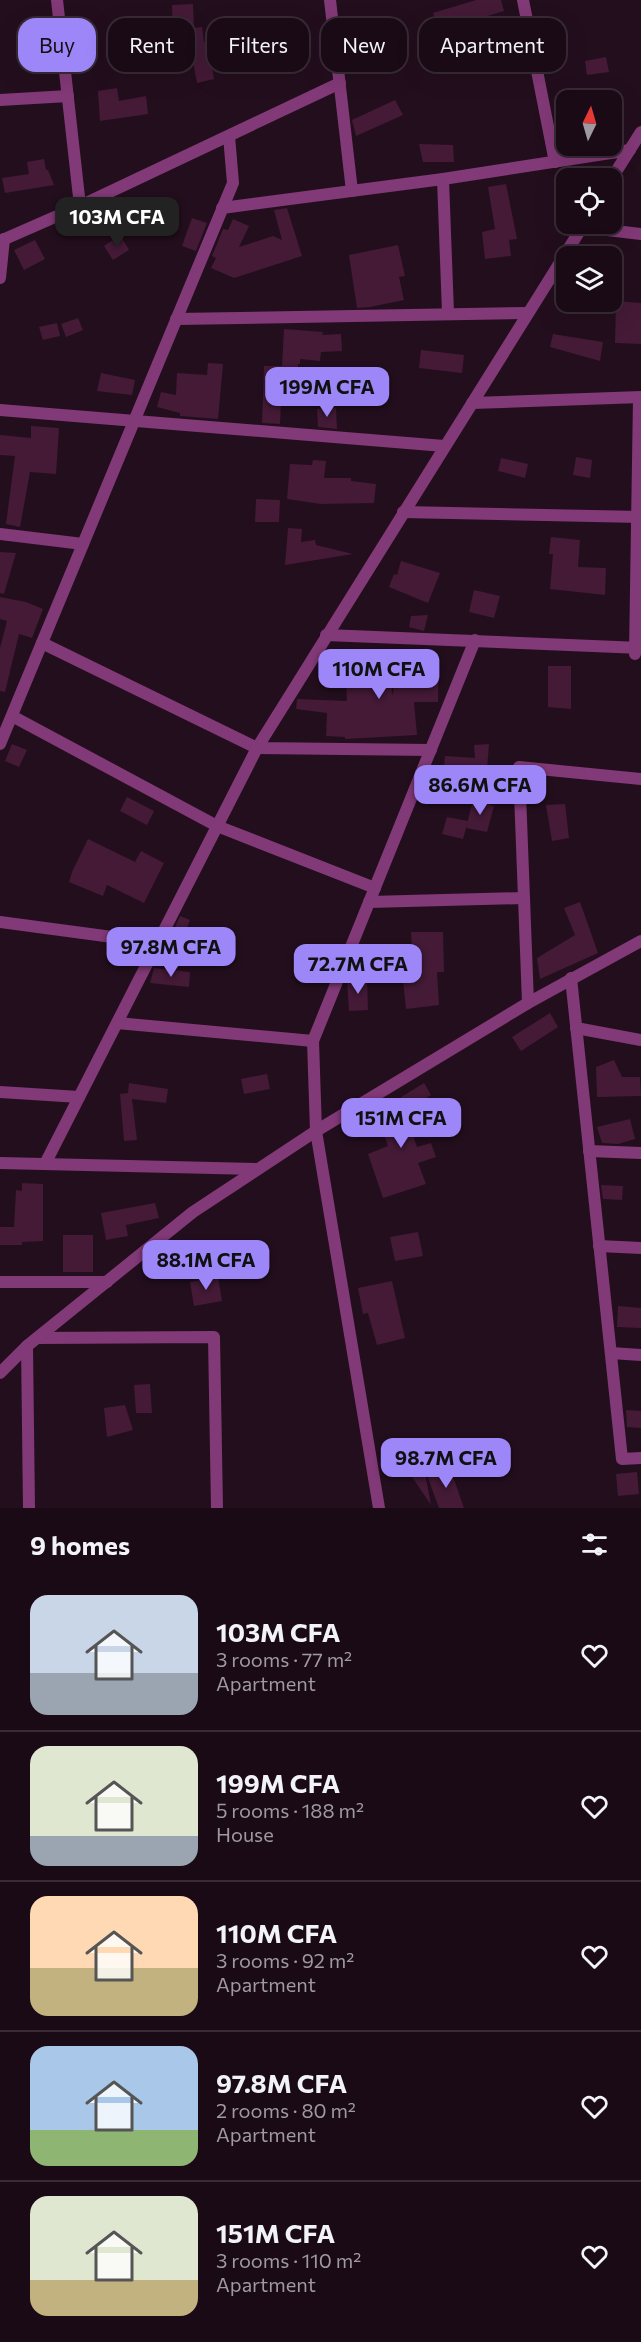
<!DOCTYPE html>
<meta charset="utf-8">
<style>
body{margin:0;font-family:Commissioner,sans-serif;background:#23131f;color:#f1f3f6;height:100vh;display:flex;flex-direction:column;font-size:22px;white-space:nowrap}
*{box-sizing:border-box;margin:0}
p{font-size:20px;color:#9f9aa1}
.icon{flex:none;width:33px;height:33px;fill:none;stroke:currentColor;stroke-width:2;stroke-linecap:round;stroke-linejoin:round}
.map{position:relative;height:1508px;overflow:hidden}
.details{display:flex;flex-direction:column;background:#1a0a16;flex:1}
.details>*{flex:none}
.top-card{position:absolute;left:18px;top:18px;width:606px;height:54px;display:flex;gap:12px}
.needle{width:39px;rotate:5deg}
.buttons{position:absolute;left:556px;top:90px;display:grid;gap:12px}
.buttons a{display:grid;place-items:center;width:66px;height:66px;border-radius:12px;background:#1a0a16;box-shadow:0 6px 24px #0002,0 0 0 2px #382b35;font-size:30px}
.price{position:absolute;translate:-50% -51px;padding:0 14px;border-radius:12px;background:#9c86f8;color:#111;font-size:20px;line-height:39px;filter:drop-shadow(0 2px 3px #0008)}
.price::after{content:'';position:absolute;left:50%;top:36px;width:18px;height:14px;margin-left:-9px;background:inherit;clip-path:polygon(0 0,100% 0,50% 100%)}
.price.selected{background:#222;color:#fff}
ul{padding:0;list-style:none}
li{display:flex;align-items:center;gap:18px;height:150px;padding:0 30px}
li+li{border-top:2px solid #382b35}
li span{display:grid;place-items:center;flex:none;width:168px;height:120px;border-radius:18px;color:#555}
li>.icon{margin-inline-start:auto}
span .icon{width:72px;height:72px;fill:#fffc;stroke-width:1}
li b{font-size:26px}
h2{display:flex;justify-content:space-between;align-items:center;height:72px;padding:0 30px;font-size:26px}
.chip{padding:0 21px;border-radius:18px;background:#1a0a16;box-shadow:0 6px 24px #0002,0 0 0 2px #382b35;font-size:21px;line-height:54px}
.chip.selected{background:#9c86f8;color:#111}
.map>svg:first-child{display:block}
.building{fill:#441a37}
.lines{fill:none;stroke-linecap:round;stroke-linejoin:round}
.minor{stroke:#823977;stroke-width:12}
</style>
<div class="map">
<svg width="641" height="1508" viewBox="0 0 641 1508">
<rect width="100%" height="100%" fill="#230e1d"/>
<g class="building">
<path d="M476 0H501L504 11 458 25 467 56 448 62 433 13Z"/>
<path d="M193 4 194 28 202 27 204 42H218V62L211 63 214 79 197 83 189 41 173 42 172 5Z"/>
<path d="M606 57 609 72 587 75 585 61Z"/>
<path d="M117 88 119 101 146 96 148 114 100 121 98 91Z"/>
<path d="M395 100 403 115 356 136 352 120Z"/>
<path d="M419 144 453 145 454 162H423Z"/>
<path d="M44 159 46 170H48L54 185 5 193 2 178 29 174 27 162Z"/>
<path d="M506 184 517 239 509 240 511 256 485 259 482 232 495 229 488 187Z"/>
<path d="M287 208 302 256 234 278 211 268 216 258 212 256 223 229 228 230 233 219 249 226 239 247 273 236 282 240 274 210Z"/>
<path d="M192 218 207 223 196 251 182 246Z"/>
<path d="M120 235 129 250 113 260 104 246Z"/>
<path d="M35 240 45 259 24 270 14 250Z"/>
<path d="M398 245 405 276 399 277 404 300 370 307 357 308 349 255Z"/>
<path d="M616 301 641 303V344L615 343Z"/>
<path d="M78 318 83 330 66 337 61 324Z"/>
<path d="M57 323 60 336 43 340 39 327Z"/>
<path d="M284 329 323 332 322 335 341 334 342 351 321 352 320 361 300 359V364H298L297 403 281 402 280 424 262 423 264 366H282Z"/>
<path d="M553 334 603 342 600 361 550 347Z"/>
<path d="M421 350 464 355 462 373 419 368Z"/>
<path d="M208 363 223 364 218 419 180 416V413L157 407 161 392 176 395 177 373 207 375Z"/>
<path d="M101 373 135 380 132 395 97 391Z"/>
<path d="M336 408 337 429 318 427 317 409Z"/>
<path d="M31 426 59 428 56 474 30 472 20 527 6 524 15 456 0 455V435L31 438Z"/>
<path d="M576 457 592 460 590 478 573 475Z"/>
<path d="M501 458 528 464 525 478 498 471Z"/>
<path d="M313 460 326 461 324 478H351V481L376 484 374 503 321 504 287 499 290 464 312 465Z"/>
<path d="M256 499 280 500 279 522H255Z"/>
<path d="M288 528 302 529 301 542 315 540 316 545 353 554 285 565Z"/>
<path d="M551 537 580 540 578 567 606 568 605 595 550 589 553 554H549Z"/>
<path d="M0 552 16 553 4 594 0 593Z"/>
<path d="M401 561 440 573 428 603 389 587 394 574 397 575Z"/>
<path d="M474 590 500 596 494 618 469 612Z"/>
<path d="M0 597 26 602 43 609 32 638 19 634 5 692 0 691V648L7 621 0 619Z"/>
<path d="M428 615 424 631 409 627 411 616Z"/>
<path d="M410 656 439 657 438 702H414L417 735 345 739V737L326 736 327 713 296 709 297 699 347 701 345 662 371 661 372 670 391 672 392 696 397 673 410 675Z"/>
<path d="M548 666H571V709L548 707Z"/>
<path d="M12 744 27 750 19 767 5 761Z"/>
<path d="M489 744 485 794 476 793 475 779 443 776 445 756 475 758 474 745Z"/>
<path d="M127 797 154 811 147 825 120 811Z"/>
<path d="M473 800 494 806 487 832 466 828Z"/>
<path d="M565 804 569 838 552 841 546 805Z"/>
<path d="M447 817 468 821 463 839 442 834Z"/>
<path d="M88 839 135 862 141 851 164 863 144 903 107 885 103 896 69 882 72 872Z"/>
<path d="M580 902 598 953 540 979 537 958 575 935 564 908Z"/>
<path d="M180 916 190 920 179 949 167 945Z"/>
<path d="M411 932H443L444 972H437L439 1005 406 1009 402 972 374 973V951H412Z"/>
<path d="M154 968 190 972 189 987 150 983Z"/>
<path d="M367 979 368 1010 349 1011 347 980Z"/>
<path d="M550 1013 558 1027 521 1051 512 1037Z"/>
<path d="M614 1060 622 1077H640L641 1096 597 1097 596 1067Z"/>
<path d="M267 1074 270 1089 244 1094 241 1079Z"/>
<path d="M129 1083 168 1089 166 1103 132 1099 137 1140 124 1141 120 1094 128 1093Z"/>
<path d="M424 1083 431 1095 405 1111 417 1147 431 1143 436 1157 418 1163 426 1184 383 1198 368 1154 388 1146 383 1131 393 1127 382 1109Z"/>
<path d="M630 1119 635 1139 618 1144 602 1143 597 1127Z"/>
<path d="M22 1183 43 1184V1241L22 1242V1245H0V1227H14L16 1190 22 1191Z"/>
<path d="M601 1185 623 1186 622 1200 603 1199Z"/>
<path d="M155 1203 159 1218 126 1225 128 1236 106 1240 101 1213Z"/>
<path d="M418 1232 423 1256 395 1261 390 1237Z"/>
<rect x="63" y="1235" width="30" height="37"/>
<path d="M218 1277 222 1301 194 1306 190 1282Z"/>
<path d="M392 1281 405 1338 377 1345 368 1313 363 1314 358 1288Z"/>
<path d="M618 1306 641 1308V1328L617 1327Z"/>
<path d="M150 1384 152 1413H136L134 1385Z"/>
<path d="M125 1405 133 1430 107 1437 104 1408Z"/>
<path d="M626 1410 641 1411V1428L627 1427Z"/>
<path d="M423 1462 431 1505 404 1465Z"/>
<path d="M449 1465 464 1508H439L428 1478Z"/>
<path d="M637 1472 639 1494 618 1496 616 1474Z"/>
</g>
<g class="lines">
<g class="minor">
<path d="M57 0 80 206"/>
<path d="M330 0 352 191"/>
<path d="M523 0 555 162"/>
<path d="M0 100 68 96"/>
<path d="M612 178 641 132"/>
<path d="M443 179 448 313"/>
<path d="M222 208 443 179 630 150"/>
<path d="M582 227 641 234"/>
<path d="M0 241 80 206 340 83"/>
<path d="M0 278 4 239"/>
<path d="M176 319 528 313"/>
<path d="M472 403 641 397"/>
<path d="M0 410 444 446"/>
<path d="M403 512 641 517"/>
<path d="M0 534 83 544"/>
<path d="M326 635 641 648"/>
<path d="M42 643 257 748 431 750"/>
<path d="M635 654 639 398"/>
<path d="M12 716 217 826 375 888"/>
<path d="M0 744 233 183 229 136"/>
<path d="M369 902 524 898"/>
<path d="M0 922 157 943"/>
<path d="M571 978 622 1459 641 1458"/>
<path d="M528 1003 519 767 641 779"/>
<path d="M117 1023 313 1041"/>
<path d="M576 1028 641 1040"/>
<path d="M0 1092 79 1097"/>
<path d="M589 1151 641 1153"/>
<path d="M0 1163 258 1169"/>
<path d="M45 1164 257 748 584 224"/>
<path d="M599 1246 641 1248"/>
<path d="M0 1282H107"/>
<path d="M37 1338 214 1337 217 1508"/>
<path d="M27 1346 29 1508"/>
<path d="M611 1353 641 1355"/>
<path d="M0 1373 27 1346 193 1212 316 1131 528 1003 641 941"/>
<path d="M379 1508 316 1131 313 1041 475 640"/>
</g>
</g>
</svg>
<div class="buttons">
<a><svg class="needle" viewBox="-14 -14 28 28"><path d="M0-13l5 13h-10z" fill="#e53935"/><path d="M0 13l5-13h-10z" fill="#9f9aa1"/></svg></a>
<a><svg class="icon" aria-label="locate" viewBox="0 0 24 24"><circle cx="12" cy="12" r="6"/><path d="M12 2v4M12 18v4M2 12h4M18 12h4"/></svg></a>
<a><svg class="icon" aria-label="layers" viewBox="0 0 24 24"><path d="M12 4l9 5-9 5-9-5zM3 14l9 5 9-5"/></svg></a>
</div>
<b class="price selected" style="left:117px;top:248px">103M CFA</b>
<b class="price" style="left:327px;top:418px">199M CFA</b>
<b class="price" style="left:379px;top:700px">110M CFA</b>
<b class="price" style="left:480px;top:816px">86.6M CFA</b>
<b class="price" style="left:171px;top:978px">97.8M CFA</b>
<b class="price" style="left:358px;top:995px">72.7M CFA</b>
<b class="price" style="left:401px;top:1149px">151M CFA</b>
<b class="price" style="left:206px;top:1291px">88.1M CFA</b>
<b class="price" style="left:446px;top:1489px">98.7M CFA</b>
<div class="top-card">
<a class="chip selected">Buy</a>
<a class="chip">Rent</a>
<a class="chip">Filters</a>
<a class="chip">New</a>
<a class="chip">Apartment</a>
</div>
</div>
<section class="details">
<h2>9 homes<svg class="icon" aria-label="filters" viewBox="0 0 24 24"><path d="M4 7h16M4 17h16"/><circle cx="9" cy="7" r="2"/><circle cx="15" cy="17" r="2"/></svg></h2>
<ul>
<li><span style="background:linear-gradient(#c9d6e8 65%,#9aa5b1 0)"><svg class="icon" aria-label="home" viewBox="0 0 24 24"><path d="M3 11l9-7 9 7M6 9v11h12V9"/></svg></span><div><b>103M CFA</b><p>3 rooms · 77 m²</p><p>Apartment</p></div><svg class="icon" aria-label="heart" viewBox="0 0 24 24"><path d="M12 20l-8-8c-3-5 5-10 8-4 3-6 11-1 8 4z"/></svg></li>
<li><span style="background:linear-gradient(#dfe7d0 75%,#9aa5b1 0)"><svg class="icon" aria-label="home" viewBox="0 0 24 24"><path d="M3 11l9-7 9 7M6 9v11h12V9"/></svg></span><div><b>199M CFA</b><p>5 rooms · 188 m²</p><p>House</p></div><svg class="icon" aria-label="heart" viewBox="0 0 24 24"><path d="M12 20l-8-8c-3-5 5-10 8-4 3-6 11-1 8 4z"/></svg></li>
<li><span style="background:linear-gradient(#ffd9b3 60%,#c2b280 0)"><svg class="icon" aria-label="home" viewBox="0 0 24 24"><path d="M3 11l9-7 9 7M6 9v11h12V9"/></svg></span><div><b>110M CFA</b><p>3 rooms · 92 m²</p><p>Apartment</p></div><svg class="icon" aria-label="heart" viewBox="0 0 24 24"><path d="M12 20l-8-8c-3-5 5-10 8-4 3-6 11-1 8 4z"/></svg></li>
<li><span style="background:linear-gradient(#a9c7e8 70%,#8fb573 0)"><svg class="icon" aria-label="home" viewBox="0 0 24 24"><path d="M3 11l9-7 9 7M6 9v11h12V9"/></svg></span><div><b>97.8M CFA</b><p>2 rooms · 80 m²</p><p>Apartment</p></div><svg class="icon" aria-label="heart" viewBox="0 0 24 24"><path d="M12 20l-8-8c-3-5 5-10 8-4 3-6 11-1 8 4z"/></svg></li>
<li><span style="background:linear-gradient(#dfe7d0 70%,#c2b280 0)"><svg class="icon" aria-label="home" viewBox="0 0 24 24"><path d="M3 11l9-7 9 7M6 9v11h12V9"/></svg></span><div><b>151M CFA</b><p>3 rooms · 110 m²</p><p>Apartment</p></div><svg class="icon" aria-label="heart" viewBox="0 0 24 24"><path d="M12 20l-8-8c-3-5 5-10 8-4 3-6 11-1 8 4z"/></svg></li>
</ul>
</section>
